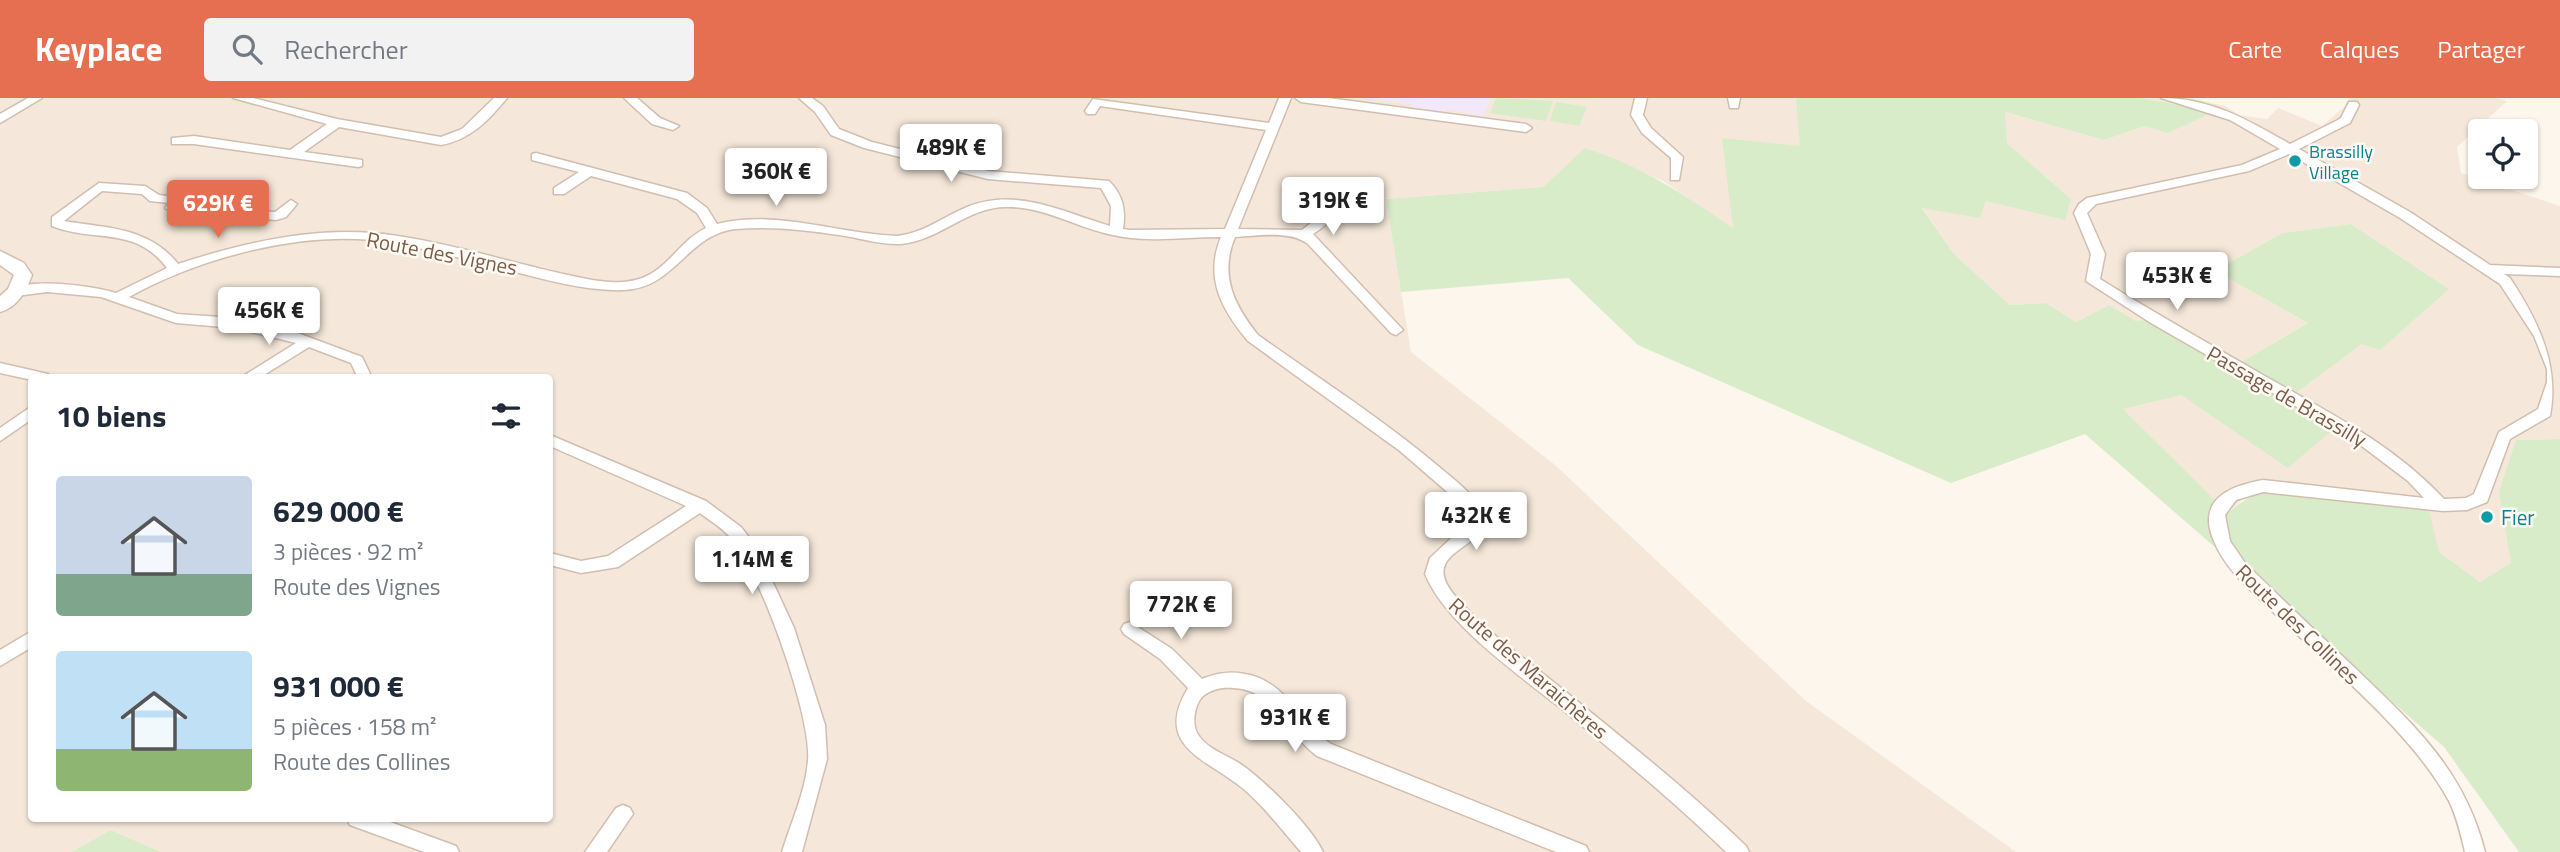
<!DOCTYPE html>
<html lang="fr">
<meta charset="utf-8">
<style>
body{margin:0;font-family:"Titillium Web",sans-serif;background:#f2f2f3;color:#1f2937;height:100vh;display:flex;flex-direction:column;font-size:26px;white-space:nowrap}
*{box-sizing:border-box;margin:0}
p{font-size:23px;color:#747a83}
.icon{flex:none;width:38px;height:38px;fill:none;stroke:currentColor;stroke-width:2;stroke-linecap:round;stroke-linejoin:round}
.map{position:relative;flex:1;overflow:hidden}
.details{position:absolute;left:28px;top:276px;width:525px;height:448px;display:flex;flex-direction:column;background:#fff;border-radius:7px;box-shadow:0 2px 5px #0004}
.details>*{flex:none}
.controls{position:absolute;left:2468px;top:21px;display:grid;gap:14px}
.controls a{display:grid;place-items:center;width:70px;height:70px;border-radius:7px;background:#fff;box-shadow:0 2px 5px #0004;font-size:35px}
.price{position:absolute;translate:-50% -60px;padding:0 16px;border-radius:7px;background:#fff;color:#222;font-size:23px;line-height:46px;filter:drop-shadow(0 2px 4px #0008)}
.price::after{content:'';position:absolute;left:50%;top:42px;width:21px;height:16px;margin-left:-10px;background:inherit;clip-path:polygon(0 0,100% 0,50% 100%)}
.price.current{background:#e76f51;color:#fff}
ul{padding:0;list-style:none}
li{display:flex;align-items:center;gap:21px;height:175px;padding:0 28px}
li span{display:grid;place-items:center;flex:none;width:196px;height:140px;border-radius:7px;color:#555}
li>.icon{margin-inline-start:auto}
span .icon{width:84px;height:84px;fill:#fffc;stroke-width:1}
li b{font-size:30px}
h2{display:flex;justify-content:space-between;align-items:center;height:84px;padding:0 28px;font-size:30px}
header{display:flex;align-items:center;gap:42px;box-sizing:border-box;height:98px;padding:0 35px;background:#e76f51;color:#fff}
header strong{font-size:33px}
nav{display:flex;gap:38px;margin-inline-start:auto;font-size:24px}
.search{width:490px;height:63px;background:#f2f2f3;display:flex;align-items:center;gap:18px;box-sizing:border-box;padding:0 24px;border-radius:7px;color:#747a83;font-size:26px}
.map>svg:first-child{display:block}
.residential{fill:#f5e8da;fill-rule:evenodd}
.education{fill:#f3e8fa}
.green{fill:#d8ecc9}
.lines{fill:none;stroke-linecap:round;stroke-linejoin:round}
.minor-casing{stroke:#d1beb0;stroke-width:3}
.tertiary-casing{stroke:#d1beb0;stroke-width:3}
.minor{fill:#fff;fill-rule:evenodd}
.tertiary{fill:#fff;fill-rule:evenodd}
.culture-dot{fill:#0f9aa8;stroke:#fffaf3;stroke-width:2.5}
.labels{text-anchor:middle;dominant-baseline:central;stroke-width:5;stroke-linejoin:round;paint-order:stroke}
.far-culture-label{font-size:18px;fill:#0d838f;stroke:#fffaf3;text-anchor:start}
.street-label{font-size:21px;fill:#7a5c4d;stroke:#fffaf3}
.culture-label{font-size:21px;fill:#0d838f;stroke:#fffaf3;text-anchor:start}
</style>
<header>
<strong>Keyplace</strong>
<div class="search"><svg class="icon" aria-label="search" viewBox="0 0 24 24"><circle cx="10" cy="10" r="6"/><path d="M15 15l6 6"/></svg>Rechercher</div>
<nav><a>Carte</a><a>Calques</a><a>Partager</a></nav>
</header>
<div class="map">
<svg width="2560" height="754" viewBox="0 0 2560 754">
<rect width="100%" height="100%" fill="#fdf6ec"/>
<g class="residential">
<path d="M0 0H1796L1801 48 1734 131 1663 83 1586 50 1543 89 1386 101 1411 254 1555 367 1806 603 2016 754H161L111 732 71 754H0ZM32 280H550V721H32Z"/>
<path d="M2142 0H2189L2225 8 2239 17 2267 21 2278 10 2322 28 2344 9 2349 0H2494L2507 3 2457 49 2461 75 2560 108V341L2516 342 2508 438 2511 466 2480 484 2439 454 2262 394 2242 402 2228 415 2122 310 2181 297 2288 369V301L2362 246 2449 191 2351 126 2282 135 2215 173 2308 225 2233 269 2136 223 2109 207 2076 224 2046 205 2010 207 1953 155 1922 109 1980 119 1986 103 2071 101 2007 45 2004 14 2104 42 2145 28 2160 4Z"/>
</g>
<path class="education" d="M1361 0H1491L1483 18 1447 11 1444 15 1412 10V6Z"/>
<g class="green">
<path d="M1496 0 1553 3 1546 23 1490 15Z"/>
<path d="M1796 0H2141L2213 14 2168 35 2145 28 2104 42 2005 14 2007 45 2071 101 2065 122 1986 103 1980 120 1922 110 1953 155 2010 207 2046 205 2076 224 2109 207 2136 223 2149 222 2233 269 2308 225 2215 173 2282 135 2351 126 2449 191 2380 252 2362 246 2288 301 2336 329 2288 370 2181 297 2123 311 2228 415C2245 400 2257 394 2280 393L2429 412 2439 454 2480 484 2511 465 2499 394 2516 342 2560 341V754H2519L2444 649 2085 336 1951 385 1638 247 1568 180 1401 194 1386 101 1543 89 1585 50C1644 69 1683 96 1733 130L1722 40 1800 48Z"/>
<path d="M1556 4 1587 9 1579 28 1550 23Z"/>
<path d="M111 732 161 754H71Z"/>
</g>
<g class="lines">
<defs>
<g id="minor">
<path d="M28 0H42L0 25V16Z"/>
<path d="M233 0H253L337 21 441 39 462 31 494 0H507C489 22 470 42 441 47L339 29 304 54 362 62V68L358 69 194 46H172V40L194 38 290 52 327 26Z"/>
<path d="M624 0H637L660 20 679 28 673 32 652 26Z"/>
<path d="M799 0H812L823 8 839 31 872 44 988 73 1109 83C1123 97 1126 112 1123 131L1130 132 1225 131 1266 32 1100 8 1095 16H1087L1085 13 1093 1 1269 25 1279 0H1291L1238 131 1302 132 1321 117 1323 106 1318 89 1320 86H1328C1342 109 1334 123 1313 136L1403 232 1396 237 1391 235 1308 146C1290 132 1257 138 1235 139 1219 177 1234 207 1258 237 1318 280 1381 320 1438 368 1453 381 1473 394 1481 414 1495 453 1413 450 1456 499 1485 533 1523 559 1556 586 1621 639 1686 690 1746 748L1749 754H1726C1676 705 1622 661 1569 617 1524 580 1447 529 1425 476L1430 460 1465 427 1466 416 1460 405 1400 353 1248 243C1222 212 1204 180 1221 139 1186 139 1147 145 1113 137 1077 130 1046 109 1008 109 968 108 941 142 901 146 880 147 860 140 839 137 805 132 771 128 736 131 687 136 676 190 624 192 580 194 526 176 484 166 447 157 409 146 371 142 293 135 197 161 129 199L177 216 235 220 287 231 362 259 372 280H358L351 265 309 249 259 280H240L296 245 235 230 176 225 101 199 47 194 16 198 9 194C25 178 95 188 116 195L167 170C135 127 94 145 52 128V119L99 85 145 88 159 97 185 100 186 103 183 107 275 114 291 102 297 106 286 119 276 122 171 114 165 110 169 105 150 103 142 96 102 93 64 123C106 130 149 129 178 166 249 143 323 126 398 138 452 146 506 163 559 175 583 180 614 189 639 181 667 173 680 142 706 130L697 115 677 101 591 78 564 96H554V90L579 74 532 62V56L536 55 687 95 707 110 717 126C777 111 837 136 897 138 924 135 943 119 967 109 1017 89 1063 114 1110 128L1111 108 1101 90 988 81 864 50 831 37 815 14Z"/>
<path d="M1295 0H1328L1526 26 1532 30 1526 34 1301 4Z"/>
<path d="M1635 0H1647L1643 17 1651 30 1683 59 1679 82H1671V60L1642 35 1631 17Z"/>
<path d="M1728 0H1740L1738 10H1730Z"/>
<path d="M2161 0C2211 0 2248 22 2290 46L2336 23 2341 20 2349 4H2357L2359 7 2350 25 2299 51 2410 114 2490 167 2560 170V178L2504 176 2510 180C2537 221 2560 266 2550 318L2510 341 2487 404 2467 412 2443 413 2263 394 2236 402 2225 417 2230 443 2245 465C2281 500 2317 535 2354 569 2413 626 2464 671 2485 754H2465C2461 737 2457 719 2449 703 2413 636 2331 569 2275 516 2253 494 2226 473 2214 443 2196 402 2229 388 2263 382L2424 400 2408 383 2351 340 2151 225 2086 183 2091 156 2074 115 2079 106 2087 100 2242 67 2280 51 2230 22ZM2289 56 2400 120 2500 186 2534 238 2547 271V284L2538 311 2499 334 2474 396 2466 400 2444 401C2395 348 2332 316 2270 281 2213 248 2156 216 2100 181L2105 156 2087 115 2096 106 2249 73Z"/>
<path d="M0 265 48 276 50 280H32V282L0 275Z"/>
<path d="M32 308V321L0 343V330Z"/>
<path d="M550 337 706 403 741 429 757 450 794 530 825 627 827 661 802 754H782C791 725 806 692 808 662 812 619 759 469 729 438 721 429 709 422 700 415L618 469 581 475 550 467V455L581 463 608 458 686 408 550 348Z"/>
<path d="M1130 524 1172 551 1202 581C1216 575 1230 573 1245 576 1287 583 1298 624 1331 646L1586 748 1589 754H1556L1317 658C1287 637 1275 591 1233 590 1222 589 1212 591 1203 598 1194 607 1191 628 1199 638 1208 651 1226 657 1239 665 1263 681 1311 728 1323 754H1301C1283 733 1267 712 1247 694 1212 662 1151 651 1188 590L1160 561 1124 536 1121 531 1124 526Z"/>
<path d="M32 533V549L0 568V552Z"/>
<path d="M623 707 630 710 633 716 607 754H585L616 710Z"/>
<path d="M347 721H382L456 748 459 754H424L350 727Z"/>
</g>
<path id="tertiary" d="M0 153 24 165 32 177C26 193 18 209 0 214V198L8 191 14 177 0 167Z"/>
</defs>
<use href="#minor" class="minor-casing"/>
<use href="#tertiary" class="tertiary-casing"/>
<use href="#minor" class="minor"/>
<use href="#tertiary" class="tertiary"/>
</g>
<g class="culture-dot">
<circle cx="2295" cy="63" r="7"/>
<circle cx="2487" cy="419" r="7"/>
</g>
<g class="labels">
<g class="far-culture-label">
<text x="2309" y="53">Brassilly<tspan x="2309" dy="21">Village</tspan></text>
</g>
<g class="street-label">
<text transform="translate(442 155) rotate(11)">Route des Vignes</text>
<text transform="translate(2287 298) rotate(30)">Passage de Brassilly</text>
<text transform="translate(2298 526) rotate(44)">Route des Collines</text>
<text transform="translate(1529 570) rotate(41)">Route des Maraichères</text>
</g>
<g class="culture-label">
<text x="2501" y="419">Fier</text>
</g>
</g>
</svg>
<div class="controls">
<a><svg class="icon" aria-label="locate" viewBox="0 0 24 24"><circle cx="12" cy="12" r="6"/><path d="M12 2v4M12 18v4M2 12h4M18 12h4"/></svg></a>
</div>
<b class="price" style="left:951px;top:86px">489K €</b>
<b class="price" style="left:776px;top:110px">360K €</b>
<b class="price" style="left:1333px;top:139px">319K €</b>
<b class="price current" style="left:218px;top:142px">629K €</b>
<b class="price" style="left:2177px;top:214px">453K €</b>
<b class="price" style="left:269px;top:249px">456K €</b>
<b class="price" style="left:1476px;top:454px">432K €</b>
<b class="price" style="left:752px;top:498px">1.14M €</b>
<b class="price" style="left:1181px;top:543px">772K €</b>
<b class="price" style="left:1295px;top:656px">931K €</b>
<section class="details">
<h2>10 biens<svg class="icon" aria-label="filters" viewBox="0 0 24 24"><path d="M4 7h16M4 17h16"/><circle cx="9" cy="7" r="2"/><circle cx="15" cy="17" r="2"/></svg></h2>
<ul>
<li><span style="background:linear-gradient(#c9d6e8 70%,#7fa58c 0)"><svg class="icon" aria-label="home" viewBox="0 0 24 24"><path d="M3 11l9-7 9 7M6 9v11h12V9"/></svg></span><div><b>629 000 €</b><p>3 pièces · 92 m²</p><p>Route des Vignes</p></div></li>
<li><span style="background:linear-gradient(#bfe0f5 70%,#8fb573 0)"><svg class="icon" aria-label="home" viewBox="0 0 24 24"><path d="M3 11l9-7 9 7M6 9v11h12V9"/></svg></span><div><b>931 000 €</b><p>5 pièces · 158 m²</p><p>Route des Collines</p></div></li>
</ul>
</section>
</div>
